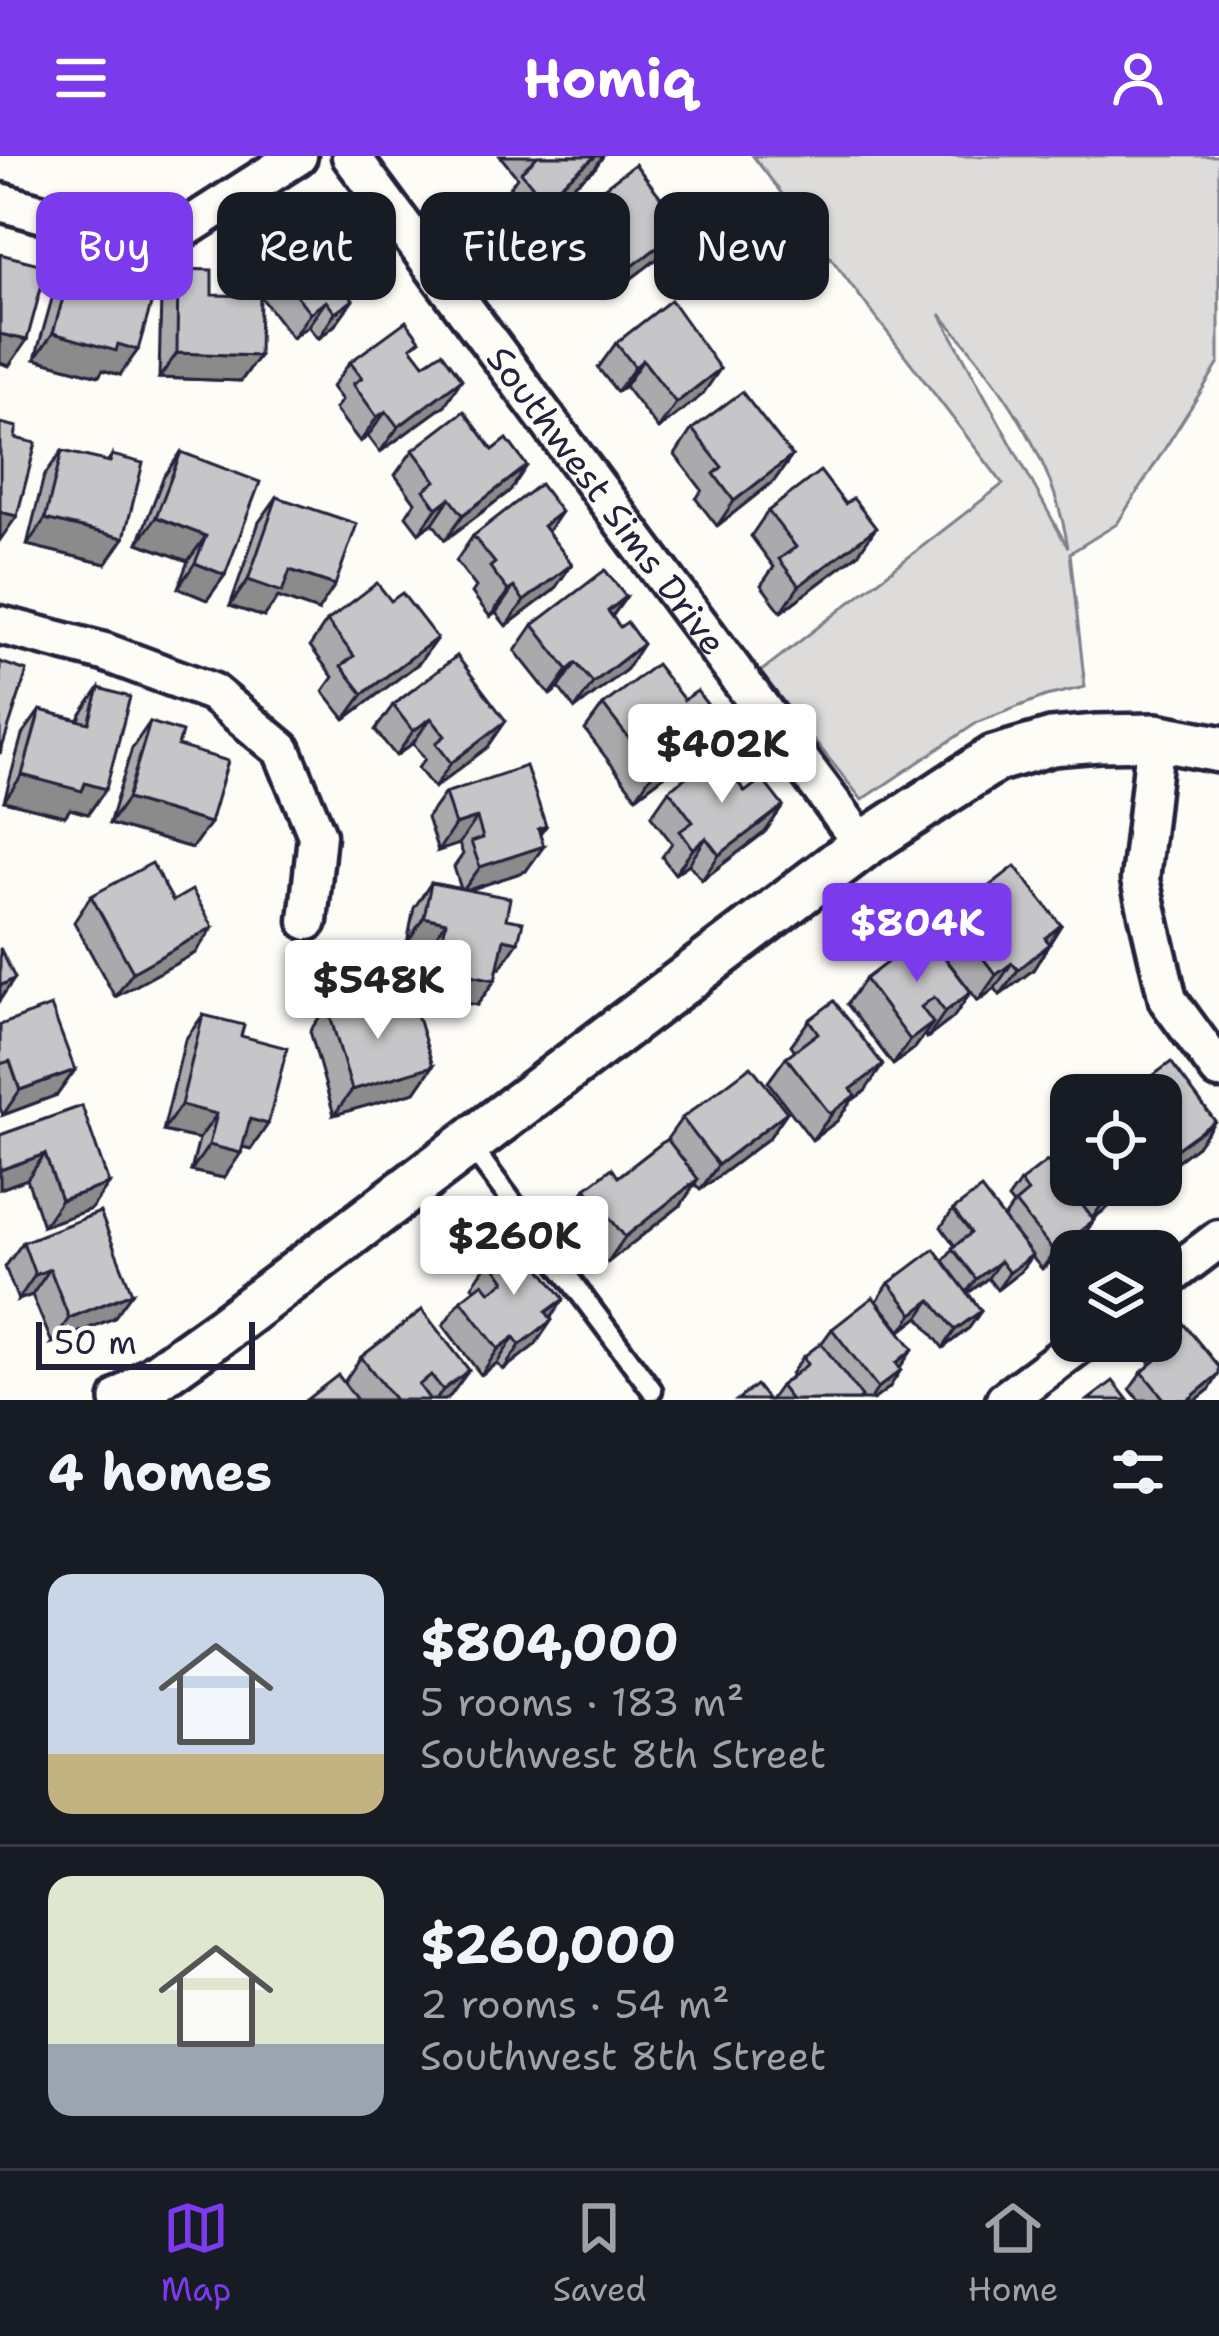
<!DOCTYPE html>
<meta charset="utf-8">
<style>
body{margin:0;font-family:"Shantell Sans",sans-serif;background:#242831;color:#f1f3f6;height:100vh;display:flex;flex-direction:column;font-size:45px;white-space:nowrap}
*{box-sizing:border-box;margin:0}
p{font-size:39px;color:#9ea1a6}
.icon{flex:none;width:66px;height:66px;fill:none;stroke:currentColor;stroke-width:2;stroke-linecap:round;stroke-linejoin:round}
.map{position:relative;height:1244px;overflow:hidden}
.panel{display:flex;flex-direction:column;background:#171b24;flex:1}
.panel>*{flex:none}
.hud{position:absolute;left:36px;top:36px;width:1149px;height:108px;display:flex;gap:24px}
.fabs{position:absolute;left:1050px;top:918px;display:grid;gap:24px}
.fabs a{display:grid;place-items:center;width:132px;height:132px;border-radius:24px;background:#171b24;box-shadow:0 3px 9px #0004;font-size:60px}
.scale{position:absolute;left:36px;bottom:30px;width:219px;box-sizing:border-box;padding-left:12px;border:6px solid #22223b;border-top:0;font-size:33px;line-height:42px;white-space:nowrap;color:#22223b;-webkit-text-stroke:9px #fdfcf7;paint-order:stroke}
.price{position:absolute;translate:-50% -102px;padding:0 27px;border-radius:12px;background:#fff;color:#222;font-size:39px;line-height:78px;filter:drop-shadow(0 3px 6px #0008)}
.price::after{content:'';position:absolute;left:50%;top:72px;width:36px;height:27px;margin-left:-18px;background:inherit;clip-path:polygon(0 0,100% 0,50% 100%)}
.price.on{background:#7c3aed;color:#fff}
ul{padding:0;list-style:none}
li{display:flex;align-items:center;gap:36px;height:300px;padding:0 48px}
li+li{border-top:3px solid #363941}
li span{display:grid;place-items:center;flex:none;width:336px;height:240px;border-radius:24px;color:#555}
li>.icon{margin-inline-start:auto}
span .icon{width:144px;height:144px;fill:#fffc;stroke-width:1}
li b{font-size:51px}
h2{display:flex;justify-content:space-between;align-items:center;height:144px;padding:0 48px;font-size:51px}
.tag{padding:0 42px;border-radius:24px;background:#171b24;box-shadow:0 3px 9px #0004;font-size:42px;line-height:108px}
.tag.on{background:#7c3aed;color:#fff}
header{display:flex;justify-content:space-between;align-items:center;height:156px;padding:0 48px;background:#7c3aed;color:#fff;font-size:54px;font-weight:700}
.tab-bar{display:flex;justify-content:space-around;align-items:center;height:168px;border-top:3px solid #363941;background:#171b24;font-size:33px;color:#9ea1a6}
.tab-bar a{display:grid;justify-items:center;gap:6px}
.tab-bar .on{color:#7c3aed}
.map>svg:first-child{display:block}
.green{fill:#dddcdb;stroke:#807f8b;stroke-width:3;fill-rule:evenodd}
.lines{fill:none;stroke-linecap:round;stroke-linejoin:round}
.service-casing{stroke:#22223b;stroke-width:27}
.minor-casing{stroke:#22223b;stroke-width:45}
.tertiary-casing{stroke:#22223b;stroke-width:54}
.service{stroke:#fdfcf7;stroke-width:18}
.minor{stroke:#fdfcf7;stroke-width:36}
.tertiary{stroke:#fdfcf7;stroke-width:45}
.wall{fill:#aaaaac;stroke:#22223b;stroke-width:3}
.shaded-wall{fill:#8b8b8c;stroke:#22223b;stroke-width:3}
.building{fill:#c6c6c8;stroke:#22223b;stroke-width:3}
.labels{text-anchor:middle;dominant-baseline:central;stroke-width:9;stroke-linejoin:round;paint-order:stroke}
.street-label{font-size:36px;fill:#22223b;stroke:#fdfcf7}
</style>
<header><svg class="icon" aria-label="menu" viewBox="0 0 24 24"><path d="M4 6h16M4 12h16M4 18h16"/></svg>Homiq<svg class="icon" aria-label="person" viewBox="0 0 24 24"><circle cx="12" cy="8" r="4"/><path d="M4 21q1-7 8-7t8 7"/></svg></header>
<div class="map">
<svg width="1219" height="1244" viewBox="0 0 1219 1244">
<rect width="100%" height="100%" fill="#fdfcf7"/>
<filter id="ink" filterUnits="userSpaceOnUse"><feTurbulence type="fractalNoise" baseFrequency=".00833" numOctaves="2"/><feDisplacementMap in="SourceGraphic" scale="24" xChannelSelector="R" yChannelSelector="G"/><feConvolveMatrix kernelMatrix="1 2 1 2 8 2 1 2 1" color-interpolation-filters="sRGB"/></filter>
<g filter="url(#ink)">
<path class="green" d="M753 0H1219V207L1117 368 1070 397 1085 531 1046 540 978 566 862 644 760 516 1003 328ZM940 158C1000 225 1054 302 1068 392Z"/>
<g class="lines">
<defs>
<path id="service" d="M469 988 652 1234"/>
<g id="minor">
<path id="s1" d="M351 0 863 689"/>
<path d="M0 46 108 76 181 75 298 0"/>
<path d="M0 469 104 496 212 536 282 594 317 679 308 765"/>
<path d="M1156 581 1140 724 1168 844 1219 914"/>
<path d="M1161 1127 1219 1083"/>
<path d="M1005 1244 1084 1185"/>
</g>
<path id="tertiary" d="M124 1244 225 1172 863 689 994 603 1052 586 1098 582 1156 581 1219 593"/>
</defs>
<use href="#service" class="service-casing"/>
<use href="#minor" class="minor-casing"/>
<use href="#tertiary" class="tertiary-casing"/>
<use href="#service" class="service"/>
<use href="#minor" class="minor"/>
<use href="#tertiary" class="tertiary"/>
</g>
<g class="wall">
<path d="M500 0H603L595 12 525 68 503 41 517 21Z"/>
<path d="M573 55 666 66 675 78 657 103 612 137 584 101 576 107 556 80Z"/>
<path d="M300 88 375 109 357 134 350 140 335 169 318 183 308 170 292 182 242 116 260 91Z"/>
<path d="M75 100 104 124 120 219 103 214 99 220 35 203 57 125Z"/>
<path d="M178 113 212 139 259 200 241 225 159 222 161 139Z"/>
<path d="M616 187 720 213 702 239 658 273 625 230 617 236 598 212Z"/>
<path d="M413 194 445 249 380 296 368 280 360 286 335 253 342 244 332 231 350 206Z"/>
<path d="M692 273 792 300 774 325 717 370 696 343 702 334 675 299Z"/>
<path d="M413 294 510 335 445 384 433 367 419 377 406 360 415 346 395 319Z"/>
<path d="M62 295 107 306 112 299 106 408 27 389 44 320Z"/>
<path d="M181 296 225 419 207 444 178 432 188 405 138 387 163 322Z"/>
<path d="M277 341 318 455 278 441 264 461 230 450 259 366Z"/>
<path d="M768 355 858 398 781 456 761 429 774 411 751 380Z"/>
<path d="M547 376 554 434 506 470 496 457 490 461 472 437 476 431 456 405 473 380Z"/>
<path d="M626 441 612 461 626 514 575 553 559 532 550 539 515 495 533 469Z"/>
<path d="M391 445 437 482 419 507 345 563 323 535 333 521 310 490 327 465Z"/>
<path d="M457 500 488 591 434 632 418 612 425 603 413 587 396 600 375 574 393 549Z"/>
<path d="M99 532 106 633 88 658 70 653 65 660 4 645 22 579 40 554 79 564 81 558Z"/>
<path d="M603 549 702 591 636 641 585 574Z"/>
<path d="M150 566 178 590 192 692 109 668 132 592Z"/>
<path d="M669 634 745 636 783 650 765 676 702 724 689 708 675 718 662 701 672 687 651 660Z"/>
<path d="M445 637 546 670 540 678 526 715 469 734 506 763 500 812 498 811 495 824 477 849 419 838 429 791 407 787 414 752 431 727 461 733 454 711 463 698 459 688 438 695 427 662Z"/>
<path d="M988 731 1061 769 1033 814 1000 839 995 832 978 845 940 795 958 770 972 759 970 757Z"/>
<path d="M91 740 173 745 213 771 195 797 115 841 74 766Z"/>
<path d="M865 823 971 836 953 862 927 882 925 878 915 892 893 909 847 848Z"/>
<path d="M327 850 374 861 433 910 415 936 334 959 310 875Z"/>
<path d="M203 859 241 880 268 968 251 993 243 991 224 1022 191 1015 199 983 163 975 185 884Z"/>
<path d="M809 864 865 935 851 945 837 965 812 984 768 926 786 901 795 895 791 889Z"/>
<path d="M0 869 75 914 57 939 3 959 0 952Z"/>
<path d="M1161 939 1197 990 1161 1017Z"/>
<path d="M82 950 91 1053 43 1070 27 1023 0 1033V979Z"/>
<path d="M787 956 769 982 700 1034 695 1028 681 1049 607 1107 569 1058 586 1032 618 1021 667 983 682 962Z"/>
<path d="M1071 986V1029H1137L1093 1063 1094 1064 1082 1082 1042 1113 1031 1100 1020 1116 997 1134 988 1122 968 1137 981 1155 969 1172 943 1192 919 1161 901 1175 877 1145 889 1127 943 1105 955 1090 941 1071 953 1054 1004 1062 1013 1049 1008 1043 1020 1026 1050 1009 1062 993Z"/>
<path d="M23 1086 114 1162 52 1187 32 1139 18 1144 5 1111Z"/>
<path d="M490 1104 551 1162 535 1189 503 1214 497 1207 481 1219 443 1169 461 1144 475 1133 472 1130Z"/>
<path d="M422 1154 451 1239 445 1244H306L344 1226 361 1201Z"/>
<path d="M832 1173 901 1210 889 1232 873 1244H770L780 1230 792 1220 791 1218 803 1201 821 1188Z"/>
<path d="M1159 1185 1210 1233 1196 1244H1139L1130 1233 1142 1216 1152 1208 1147 1203Z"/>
</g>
<g class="shaded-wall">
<path d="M596 0H603L595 12 525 68 543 43Z"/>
<path d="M602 75 584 101 576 107 594 81Z"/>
<path d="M675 78 657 103 612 137 630 112Z"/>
<path d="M375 109 357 134 332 153 344 132Z"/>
<path d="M353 144 335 169 318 183 335 157Z"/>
<path d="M326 145 308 170 292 182 310 157Z"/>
<path d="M53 177 118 188 138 194 120 219 103 214 99 220 35 203Z"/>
<path d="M0 178 27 184 9 210 0 207Z"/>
<path d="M177 197 259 200 241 225 159 222Z"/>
<path d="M643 204 625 230 617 236 635 211Z"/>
<path d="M720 213 702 239 658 273 676 247Z"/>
<path d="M462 223 445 249 380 296 398 271Z"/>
<path d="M386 255 368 280 360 286 377 261Z"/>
<path d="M792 300 774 325 717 370 734 345Z"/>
<path d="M527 310 510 335 445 384 463 359Z"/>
<path d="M450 342 433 367 419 377 437 352Z"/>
<path d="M0 356 17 360 0 384Z"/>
<path d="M561 356 544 381 543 370Z"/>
<path d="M156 361 206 380 188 405 138 387Z"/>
<path d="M45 363 124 382 106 408 27 389Z"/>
<path d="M876 372 858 398 781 456 799 430Z"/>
<path d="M195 407 225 419 207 444 178 432Z"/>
<path d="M572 408 554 434 506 470 524 445Z"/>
<path d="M290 414 335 429 318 455 278 441 264 461 230 450 248 424Z"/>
<path d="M514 431 496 457 490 461 508 435Z"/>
<path d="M626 441 608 466V455Z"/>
<path d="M437 482 419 507 345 563 363 538Z"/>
<path d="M643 488 626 514 575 553 593 527Z"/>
<path d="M576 507 559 532 550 539 568 514Z"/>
<path d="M431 562 413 587 396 600 413 575Z"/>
<path d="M506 565 488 591 434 632 451 607Z"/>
<path d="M720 565 702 591 636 641 654 615Z"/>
<path d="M22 619 85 627 106 633 88 658 70 653 65 660 4 645Z"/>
<path d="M127 643 210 667 192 692 109 668Z"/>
<path d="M783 650 765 676 702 724 719 699Z"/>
<path d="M477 662 459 688 438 695 455 669Z"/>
<path d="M546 670 528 695 544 690 526 715 462 736 480 711Z"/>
<path d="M706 682 689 708 675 718 693 693Z"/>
<path d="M424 761 446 766 429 791 407 787Z"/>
<path d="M1061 769 1033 814 1000 839 1018 814 1045 782Z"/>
<path d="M213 771 195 797 115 841 133 816Z"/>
<path d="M504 783 518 786 500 812 486 809Z"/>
<path d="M1012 807 995 832 978 845 996 819Z"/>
<path d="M437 812 495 824 477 849 419 838Z"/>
<path d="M15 822 0 844V830Z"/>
<path d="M971 836 953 862 927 882 945 856Z"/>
<path d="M933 867 915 892 893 909 910 884Z"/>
<path d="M883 909 865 935 851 945 837 965 812 984 851 933Z"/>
<path d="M433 910 415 936 334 959 352 934Z"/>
<path d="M75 914 57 939 3 959 20 934Z"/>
<path d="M181 949 217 958 199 983 163 975Z"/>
<path d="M787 956 769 982 700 1034 718 1009Z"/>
<path d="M250 963 268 968 251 993 232 988Z"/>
<path d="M1215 965 1197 990 1161 1017V1012L1171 997Z"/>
<path d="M209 989 241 997 224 1022 191 1015Z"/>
<path d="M45 998 27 1023 0 1033V1014Z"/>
<path d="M698 1023 681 1049 607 1107 625 1081Z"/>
<path d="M109 1028 91 1053 43 1070 61 1044Z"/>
<path d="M1127 1029H1137L1091 1064 1103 1047Z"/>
<path d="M1094 1064 1082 1082 1042 1113 1054 1096Z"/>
<path d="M1032 1099 1020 1116 997 1134 1009 1117Z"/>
<path d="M1000 1105 988 1122 964 1140 976 1123Z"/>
<path d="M50 1113 32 1139 18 1144 35 1119Z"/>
<path d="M132 1137 114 1162 52 1187 69 1162Z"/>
<path d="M564 1143 546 1168V1156Z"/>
<path d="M931 1144 919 1161 901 1175 913 1158Z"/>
<path d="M981 1155 969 1172 943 1192 955 1174Z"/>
<path d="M552 1164 535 1189 503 1214 520 1189Z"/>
<path d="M514 1181 497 1207 481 1219 498 1193Z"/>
<path d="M913 1193 901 1210 883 1224 896 1207Z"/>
<path d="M469 1214 451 1239 445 1244H436L443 1234Z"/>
<path d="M901 1214 889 1232 873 1244H870L878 1232Z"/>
<path d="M1219 1218 1210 1233 1196 1244H1188Z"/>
</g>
<g class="building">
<path d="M538 0H596L543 43 521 16Z"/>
<path d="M635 8 673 57 664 63 675 78 630 112 602 75 594 81 573 55Z"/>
<path d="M338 59 375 109 344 132 353 144 335 157 326 145 310 157 260 91 287 70 300 88Z"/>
<path d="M0 98 47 110 27 184 0 178Z"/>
<path d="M75 100 108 108 104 124 154 138 138 194 118 188 116 195 53 177Z"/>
<path d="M178 113 212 114V139L260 140 259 200 177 197Z"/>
<path d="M671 144 720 213 676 247 643 204 635 211 616 187Z"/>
<path d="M406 165 420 184 411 191 424 208 442 196 462 223 398 271 386 255 377 261 353 228 362 222 350 206Z"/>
<path d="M742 236 792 300 734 345 714 318 722 311 692 273Z"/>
<path d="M464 255 493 294 507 283 527 310 463 359 450 342 437 352 424 334 436 325 413 294Z"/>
<path d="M0 267 17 271 15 282 36 287 17 360 0 356Z"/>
<path d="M62 295 110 306 112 299 143 307 124 382 45 363Z"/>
<path d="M181 296 260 326 225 419 195 407 206 380 156 361Z"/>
<path d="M820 315 845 348 853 342 876 372 799 430 779 403 796 391 768 355Z"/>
<path d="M540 328 561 356 543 370 572 408 524 445 514 431 508 435 490 411 495 407 473 380Z"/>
<path d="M277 341 357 368 335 429 290 414 282 436 248 424Z"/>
<path d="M605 414 626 441 608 455 620 471 627 466 643 488 593 527 576 507 568 514 533 469Z"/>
<path d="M377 427 391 445 402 437 437 482 363 538 341 510 354 500 327 465Z"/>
<path d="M457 500 506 565 451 607 436 587 445 580 431 562 413 575 393 549Z"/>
<path d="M0 506 27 515 0 598Z"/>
<path d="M656 508 684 544 697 535 720 565 654 615 603 549Z"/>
<path d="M99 532 130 541 106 633 85 627 82 635 22 619 40 554 89 567Z"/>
<path d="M150 566 182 576 178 590 228 605 210 667 127 643Z"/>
<path d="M716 598 745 636 762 623 783 650 719 699 706 682 693 693 680 675 693 666 669 634Z"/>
<path d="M526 610 546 670 538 673 544 690 480 711 471 686 483 682 477 662 455 669 445 637Z"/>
<path d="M152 707 173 745 192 734 213 771 133 816 91 740Z"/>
<path d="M1015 710 1061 769 1045 782 1050 788 1018 814 1012 807 996 819 958 770 981 752 989 762 1003 751 988 731Z"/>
<path d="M431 727 510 742 506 763 523 766 518 786 504 783 495 824 437 812 446 766 424 761Z"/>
<path d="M926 777 971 836 945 856 934 841 921 851 933 867 910 884 865 823Z"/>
<path d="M0 792 15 822 0 830Z"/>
<path d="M367 838 374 861 414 849 433 910 352 934 327 850Z"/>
<path d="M834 845 883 909 851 933 855 939 830 958 786 901 818 877 809 864Z"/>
<path d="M51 850 75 914 20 934 10 905 0 908V869Z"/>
<path d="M203 859 244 869 241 880 287 892 268 968 250 963 241 997 209 989 217 958 181 949Z"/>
<path d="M1171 906 1215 965 1171 997 1161 983V939H1127Z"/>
<path d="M751 910 787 956 718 1009 682 962Z"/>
<path d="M82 950 109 1028 61 1044 45 998 0 1014V979Z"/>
<path d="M667 983 698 1023 625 1081 586 1032 612 1012 618 1021Z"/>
<path d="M1071 986V1005L1062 993Z"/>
<path d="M1047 1005 1094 1064 1054 1096 1015 1047 1028 1036 1020 1026Z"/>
<path d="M1089 1029H1127L1103 1047Z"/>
<path d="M981 1033 1032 1099 1009 1117 1000 1105 976 1123 952 1092 971 1077 953 1054Z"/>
<path d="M100 1056 132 1137 69 1162 50 1113 35 1119 23 1086Z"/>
<path d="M518 1083 564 1143 546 1156 552 1164 520 1189 514 1181 498 1193 461 1144 483 1127 490 1136 505 1125 490 1104Z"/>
<path d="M934 1093 981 1155 955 1174 931 1144 913 1158 889 1127Z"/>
<path d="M873 1141 913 1193 896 1207 901 1214 878 1232 832 1173Z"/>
<path d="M422 1154 469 1214 443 1234 431 1219 419 1229 430 1244H395L361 1201Z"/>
<path d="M1182 1166 1219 1211V1218L1188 1244H1165L1142 1216 1167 1195 1159 1185Z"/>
<path d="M821 1187 862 1241 859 1244H791L780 1230 808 1208 803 1201Z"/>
<path d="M338 1219 357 1244H306Z"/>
<path d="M1113 1225 1128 1244H1088Z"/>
<path d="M756 1229 768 1244H737Z"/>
</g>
</g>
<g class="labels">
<g class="street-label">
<text stroke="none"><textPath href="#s1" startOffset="429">Southwest Sims Drive</textPath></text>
</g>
</g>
</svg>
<div class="fabs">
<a><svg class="icon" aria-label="locate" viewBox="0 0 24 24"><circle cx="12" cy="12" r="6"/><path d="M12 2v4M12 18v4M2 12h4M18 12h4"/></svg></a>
<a><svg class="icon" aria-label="layers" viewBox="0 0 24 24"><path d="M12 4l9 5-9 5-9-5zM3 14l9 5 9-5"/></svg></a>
</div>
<div class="scale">50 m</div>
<b class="price" style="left:722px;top:650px">$402K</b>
<b class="price on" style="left:917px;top:829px">$804K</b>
<b class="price" style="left:378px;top:886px">$548K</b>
<b class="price" style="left:514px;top:1142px">$260K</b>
<div class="hud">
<a class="tag on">Buy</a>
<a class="tag">Rent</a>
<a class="tag">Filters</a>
<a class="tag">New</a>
</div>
</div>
<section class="panel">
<h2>4 homes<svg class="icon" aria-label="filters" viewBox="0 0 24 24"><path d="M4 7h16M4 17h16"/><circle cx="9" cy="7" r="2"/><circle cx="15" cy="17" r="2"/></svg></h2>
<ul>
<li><span style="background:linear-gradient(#c9d6e8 75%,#c2b280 0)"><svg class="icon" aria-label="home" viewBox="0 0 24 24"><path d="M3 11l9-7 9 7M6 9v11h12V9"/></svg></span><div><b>$804,000</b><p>5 rooms · 183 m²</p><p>Southwest 8th Street</p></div></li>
<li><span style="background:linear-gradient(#dfe7d0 70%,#9aa5b1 0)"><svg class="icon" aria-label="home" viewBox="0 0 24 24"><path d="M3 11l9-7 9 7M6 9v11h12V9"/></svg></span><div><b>$260,000</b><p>2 rooms · 54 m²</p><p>Southwest 8th Street</p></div></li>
</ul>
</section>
<nav class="tab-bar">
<a class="on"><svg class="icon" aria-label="map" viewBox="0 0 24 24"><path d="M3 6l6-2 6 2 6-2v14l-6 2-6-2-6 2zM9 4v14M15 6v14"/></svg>Map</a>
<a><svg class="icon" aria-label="saved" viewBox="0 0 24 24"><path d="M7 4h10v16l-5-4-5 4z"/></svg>Saved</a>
<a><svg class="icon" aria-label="home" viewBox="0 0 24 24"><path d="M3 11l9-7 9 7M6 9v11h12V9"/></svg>Home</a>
</nav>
